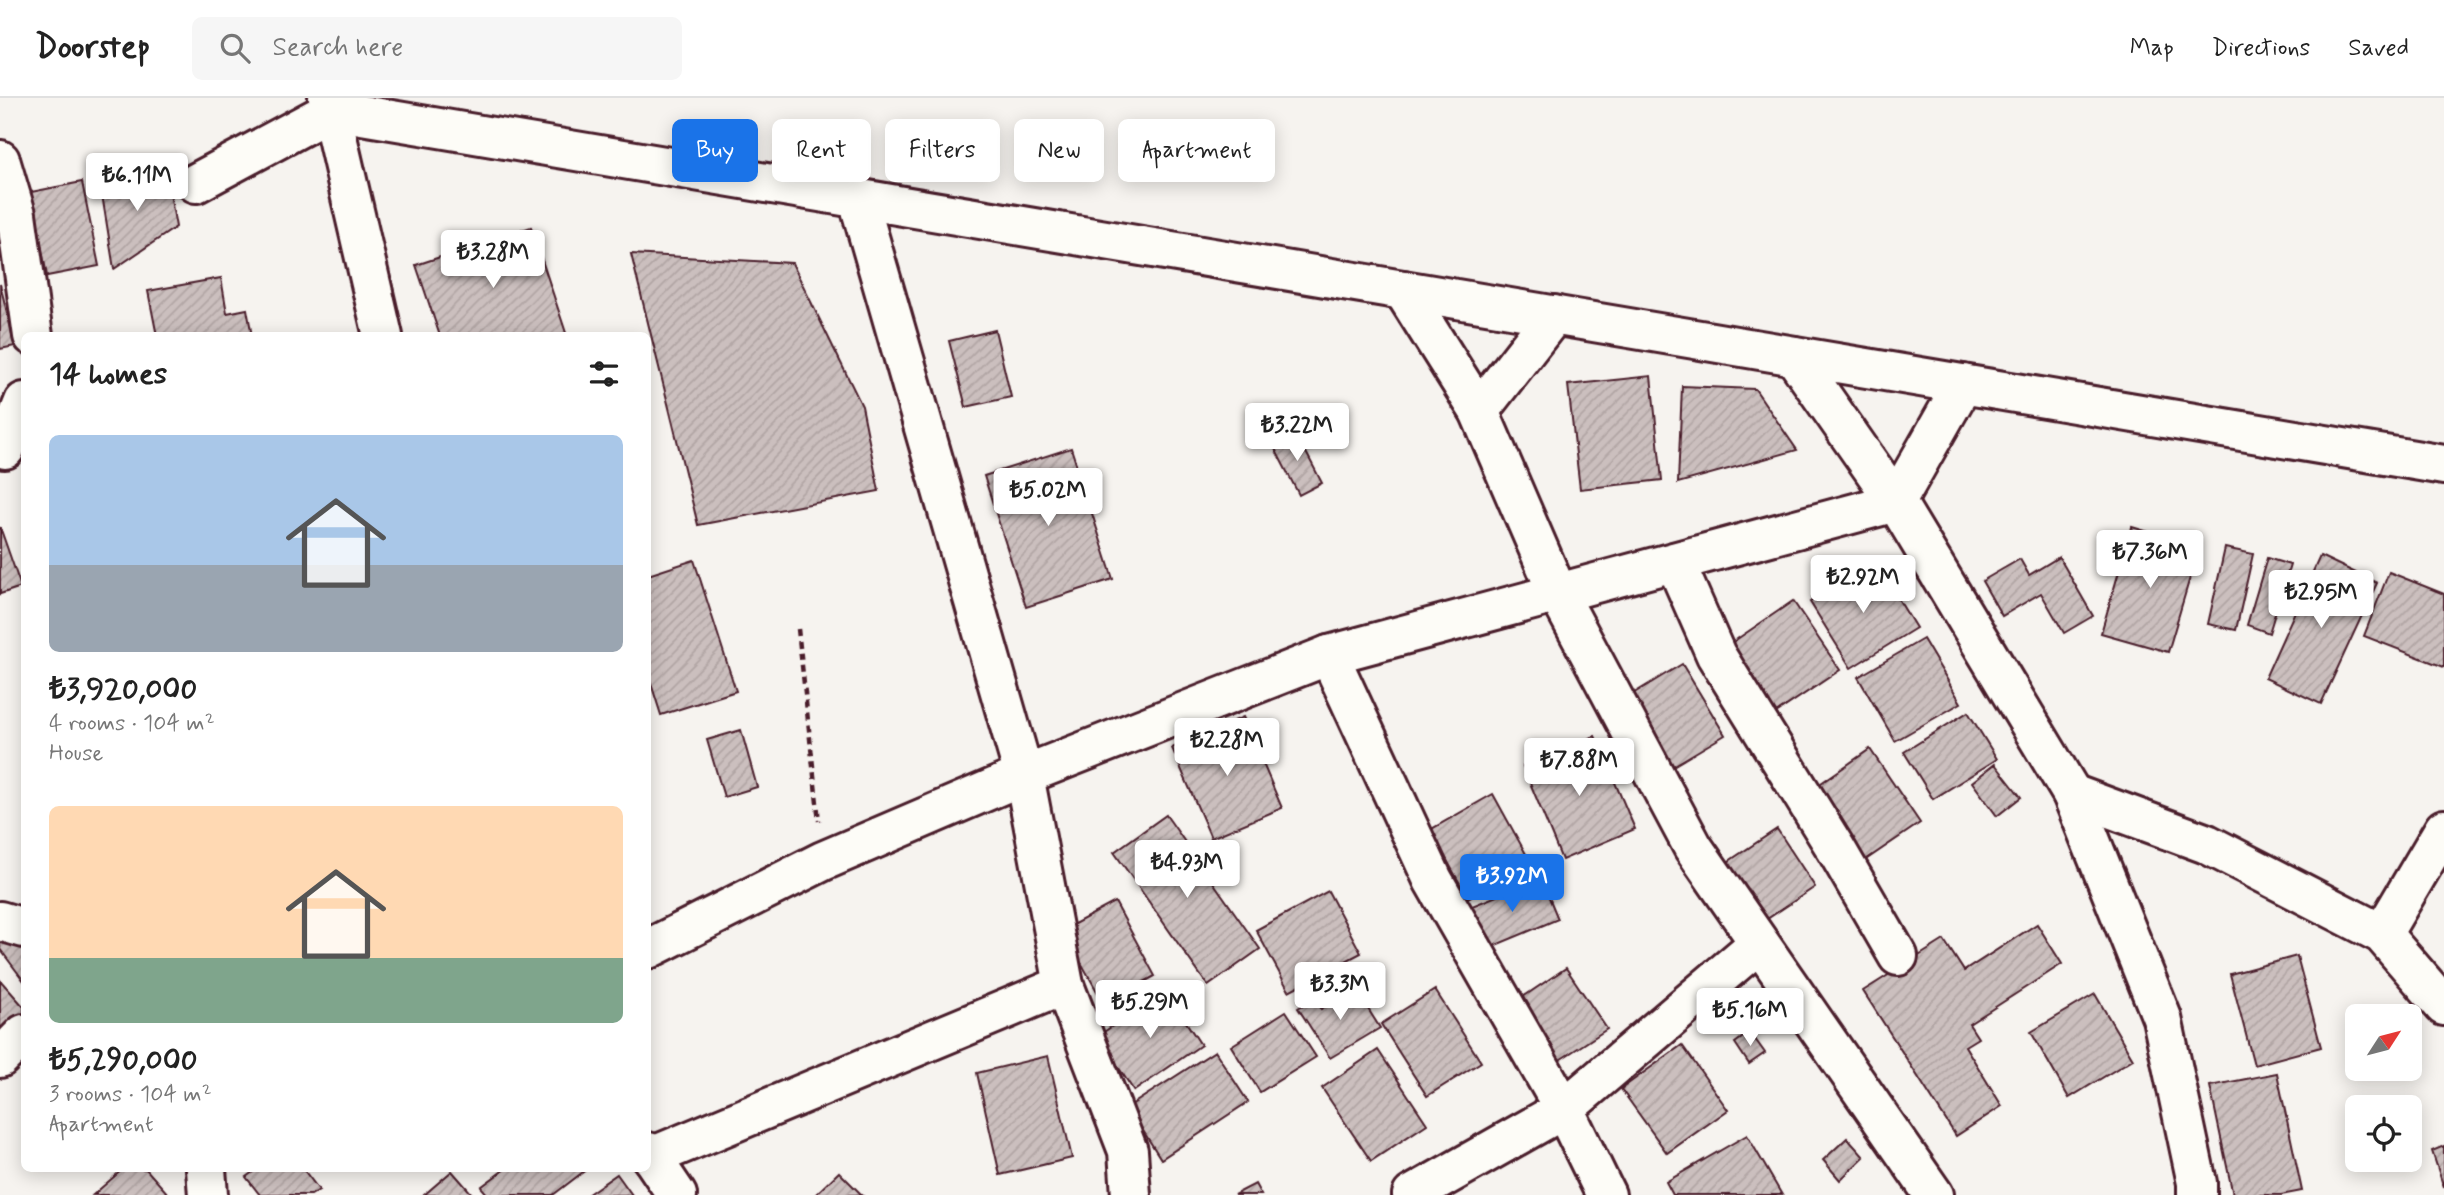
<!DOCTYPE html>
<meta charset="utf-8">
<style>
body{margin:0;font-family:Mynerve,sans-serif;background:#f6f6f6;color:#222;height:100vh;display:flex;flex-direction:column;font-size:26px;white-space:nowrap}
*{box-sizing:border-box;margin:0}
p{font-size:23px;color:#767676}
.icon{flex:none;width:38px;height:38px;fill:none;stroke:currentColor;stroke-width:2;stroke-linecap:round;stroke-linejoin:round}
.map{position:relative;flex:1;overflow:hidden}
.details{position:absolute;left:21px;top:234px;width:630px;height:840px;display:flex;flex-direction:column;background:#fff;border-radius:10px;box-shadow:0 4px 18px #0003}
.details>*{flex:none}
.guide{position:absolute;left:672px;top:21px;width:665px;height:63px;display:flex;gap:14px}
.needle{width:46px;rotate:54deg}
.buttons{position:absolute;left:2345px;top:906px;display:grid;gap:14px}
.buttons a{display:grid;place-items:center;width:77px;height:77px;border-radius:10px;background:#fff;box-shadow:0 4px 18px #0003;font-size:35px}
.price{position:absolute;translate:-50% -60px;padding:0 16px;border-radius:7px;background:#fff;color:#222;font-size:23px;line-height:46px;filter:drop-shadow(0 2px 4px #0008)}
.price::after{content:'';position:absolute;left:50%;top:42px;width:21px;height:16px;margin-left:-10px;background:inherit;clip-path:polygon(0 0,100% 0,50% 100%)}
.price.selected{background:#1a73e8;color:#fff}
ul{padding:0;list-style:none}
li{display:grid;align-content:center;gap:14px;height:371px;padding:0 28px}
li span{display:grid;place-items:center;height:217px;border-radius:10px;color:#555}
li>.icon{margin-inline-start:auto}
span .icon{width:126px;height:126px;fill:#fffc;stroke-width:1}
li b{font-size:30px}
h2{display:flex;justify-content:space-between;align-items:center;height:84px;padding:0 28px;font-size:30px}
.chip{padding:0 24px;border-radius:10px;background:#fff;box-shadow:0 4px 18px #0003;font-size:24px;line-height:63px}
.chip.selected{background:#1a73e8;color:#fff}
header{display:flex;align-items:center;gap:42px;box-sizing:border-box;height:98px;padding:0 35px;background:#fff;border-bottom:2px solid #e0e0e0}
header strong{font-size:33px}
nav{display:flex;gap:38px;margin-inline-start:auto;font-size:24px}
.search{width:490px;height:63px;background:#f6f6f6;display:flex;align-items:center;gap:18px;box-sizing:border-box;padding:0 24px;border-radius:10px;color:#767676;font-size:26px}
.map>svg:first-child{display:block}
.building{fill:url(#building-hatch);stroke:#4a1f2b;stroke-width:2}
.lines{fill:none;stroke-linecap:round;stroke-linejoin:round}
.minor-casing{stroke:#4a1f2b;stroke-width:44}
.path{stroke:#4a1f2b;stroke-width:4.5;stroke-dasharray:7 5;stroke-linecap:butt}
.minor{stroke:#fdfcf7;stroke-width:38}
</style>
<header>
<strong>Doorstep</strong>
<div class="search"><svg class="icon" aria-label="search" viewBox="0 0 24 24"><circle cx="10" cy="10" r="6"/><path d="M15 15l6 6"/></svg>Search here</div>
<nav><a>Map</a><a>Directions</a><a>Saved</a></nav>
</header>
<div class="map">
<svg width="2444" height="1097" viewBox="0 0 2444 1097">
<defs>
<pattern id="building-hatch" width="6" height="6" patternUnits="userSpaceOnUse" patternTransform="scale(1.75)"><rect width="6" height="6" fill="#cbbfbe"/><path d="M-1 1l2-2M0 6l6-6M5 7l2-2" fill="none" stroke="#b0a4a3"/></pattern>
</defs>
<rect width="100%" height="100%" fill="#f6f3ef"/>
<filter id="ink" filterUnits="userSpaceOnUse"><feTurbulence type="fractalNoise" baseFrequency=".0143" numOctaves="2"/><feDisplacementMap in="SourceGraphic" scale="14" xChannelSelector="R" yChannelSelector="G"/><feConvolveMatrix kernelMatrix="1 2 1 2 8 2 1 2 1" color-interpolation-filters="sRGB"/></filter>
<g filter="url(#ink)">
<g class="building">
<path d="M166 73 176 129 114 171 100 84Z"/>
<path d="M82 84 99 168 47 178 31 94Z"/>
<path d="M531 129 567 238H440L416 167Z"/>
<path d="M631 156 792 165 862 308 879 393 698 427Z"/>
<path d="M221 180 227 215 247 211 252 238H157L148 193Z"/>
<path d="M0 186 15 248 0 251Z"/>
<path d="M995 232 1011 299 966 309 949 243Z"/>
<path d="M1651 278 1662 382 1580 391 1568 287Z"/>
<path d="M1682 288 1755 291 1797 352 1678 385Z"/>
<path d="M1295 333 1322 385 1299 397 1272 345Z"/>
<path d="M1071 350 1113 481 1026 509 984 378Z"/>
<path d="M0 429 21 489 0 496Z"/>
<path d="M2132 429 2199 449 2168 554 2101 535Z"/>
<path d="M2225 450 2253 456 2236 532 2208 526Z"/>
<path d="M2320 458 2377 485 2321 606 2265 580Z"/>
<path d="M2059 459 2093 518 2064 535 2041 495 2002 518 1982 483 2020 461 2029 477Z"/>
<path d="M2267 460 2290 467 2269 535 2247 527Z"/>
<path d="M694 462 736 593 661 617 648 576V477Z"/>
<path d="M1875 463 1916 530 1851 570 1810 504Z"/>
<path d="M2389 474 2444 496V569L2364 538Z"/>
<path d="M1793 503 1840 572 1767 621 1721 552Z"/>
<path d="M1923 541 1961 605 1895 643 1858 579Z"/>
<path d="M1682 566 1725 637 1668 671 1626 600Z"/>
<path d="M1968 614 1997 661 1933 701 1904 654Z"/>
<path d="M1243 619 1282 710 1211 740 1172 650Z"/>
<path d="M741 632 757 689 724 699 707 642Z"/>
<path d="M1595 638 1635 731 1562 762 1523 668Z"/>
<path d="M1870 651 1920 725 1861 765 1811 692Z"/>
<path d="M1995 666 2021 699 1997 718 1972 684Z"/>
<path d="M1493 696 1531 765 1468 800 1430 732Z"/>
<path d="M1166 717 1260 851 1208 888 1114 754Z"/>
<path d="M1777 731 1815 789 1764 823 1726 765Z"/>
<path d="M1541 780 1558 821 1484 852 1467 810Z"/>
<path d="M1328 793 1361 855 1289 893 1256 832Z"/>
<path d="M1115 804 1155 878 1104 906 1063 832Z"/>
<path d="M2037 826 2062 866 1969 926 1978 940 1965 948 2002 1008 1956 1038 1863 893 1944 842 1964 873Z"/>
<path d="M14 833 24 846V883L0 851V843Z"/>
<path d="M2297 858 2321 949 2254 967 2230 876Z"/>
<path d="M1566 870 1607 931 1552 967 1511 907Z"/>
<path d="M0 882 24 909V915L0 938Z"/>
<path d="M1355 890 1380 930 1330 960 1298 910 1315 900 1321 911Z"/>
<path d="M1165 892 1201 947 1134 993 1098 938Z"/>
<path d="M1435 892 1481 964 1427 998 1381 926Z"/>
<path d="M2095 896 2133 961 2069 1000 2031 934Z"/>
<path d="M1286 913 1316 959 1260 994 1231 948Z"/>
<path d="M1750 934 1765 955 1749 966 1735 945Z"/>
<path d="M1682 947 1728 1012 1667 1055 1621 991Z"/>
<path d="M1378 952 1427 1026 1371 1063 1322 990Z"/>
<path d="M1215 953 1248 1004 1161 1061 1128 1009Z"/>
<path d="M1048 958 1072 1060 1000 1077 977 975Z"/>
<path d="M2277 975 2302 1093 2281 1097H2233L2210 988Z"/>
<path d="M1747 1037 1782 1097H1673L1666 1084Z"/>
<path d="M1847 1040 1864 1059 1840 1082 1823 1062Z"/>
<path d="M2444 1048V1090L2432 1053Z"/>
<path d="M123 1071H146L169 1097H93Z"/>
<path d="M257 1071H303L319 1092 311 1097H260L246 1079Z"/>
<path d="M505 1071H587L553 1097H488L481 1089Z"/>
<path d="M452 1073 473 1097H424Z"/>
<path d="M839 1074 862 1097H815Z"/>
<path d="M617 1076 632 1097H587Z"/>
<path d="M1255 1086 1261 1097H1234Z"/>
</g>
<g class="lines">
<defs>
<g id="minor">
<path d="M328 0 383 238"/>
<path d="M0 62 16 116 33 238"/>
<path d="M196 85 332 12 2444 367"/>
<path d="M858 101 1024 677 1064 887 1128 1053 1131 1097"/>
<path d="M1403 192 1479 313 1558 496 1693 749 1934 1097"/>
<path d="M1794 258 1896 404 2072 696 2162 920 2197 1085V1097"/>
<path d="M1479 313 1554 217"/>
<path d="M5 351 24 304"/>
<path d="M1675 464 1716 557 1836 751 1898 858"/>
<path d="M1329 557 1433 782 1564 1011 1606 1097"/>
<path d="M2072 696 2207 746 2382 836 2444 908"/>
<path d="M0 823 24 830"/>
<path d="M2382 836 2444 731"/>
<path d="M648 851 823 763 1024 677 1329 557 1896 404 1963 286"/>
<path d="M0 960 24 936"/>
<path d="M648 1054 677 1097"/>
<path d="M651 1059 1064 887"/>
<path d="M206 1071 208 1097"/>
<path d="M1412 1097 1564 1011 1758 846"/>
</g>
</defs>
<use href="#minor" class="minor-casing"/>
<path class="path" d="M798 531 819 723"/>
<use href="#minor" class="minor"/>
</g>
</g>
</svg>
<div class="buttons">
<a><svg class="needle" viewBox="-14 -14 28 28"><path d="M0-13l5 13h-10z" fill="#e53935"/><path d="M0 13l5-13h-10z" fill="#767676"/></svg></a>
<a><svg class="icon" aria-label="locate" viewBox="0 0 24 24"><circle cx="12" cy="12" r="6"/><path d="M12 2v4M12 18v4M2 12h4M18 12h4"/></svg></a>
</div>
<b class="price" style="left:137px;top:115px">₺6.11M</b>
<b class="price" style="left:493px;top:192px">₺3.28M</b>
<b class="price" style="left:1297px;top:365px">₺3.22M</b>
<b class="price" style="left:1048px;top:430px">₺5.02M</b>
<b class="price" style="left:2150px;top:492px">₺7.36M</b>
<b class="price" style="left:1863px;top:517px">₺2.92M</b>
<b class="price" style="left:2321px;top:532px">₺2.95M</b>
<b class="price" style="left:1227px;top:680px">₺2.28M</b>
<b class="price" style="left:1579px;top:700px">₺7.88M</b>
<b class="price" style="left:1187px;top:802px">₺4.93M</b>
<b class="price selected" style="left:1512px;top:816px">₺3.92M</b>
<b class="price" style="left:1340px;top:924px">₺3.3M</b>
<b class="price" style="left:1150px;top:942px">₺5.29M</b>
<b class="price" style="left:1750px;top:950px">₺5.16M</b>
<div class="guide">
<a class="chip selected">Buy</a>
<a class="chip">Rent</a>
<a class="chip">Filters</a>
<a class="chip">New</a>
<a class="chip">Apartment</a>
</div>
<section class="details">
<h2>14 homes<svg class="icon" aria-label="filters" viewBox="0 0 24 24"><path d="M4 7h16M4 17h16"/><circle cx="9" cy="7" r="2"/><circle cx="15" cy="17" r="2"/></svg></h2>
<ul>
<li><span style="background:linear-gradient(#a9c7e8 60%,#9aa5b1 0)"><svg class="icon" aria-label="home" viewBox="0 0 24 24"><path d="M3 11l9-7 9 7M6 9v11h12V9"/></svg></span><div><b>₺3,920,000</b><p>4 rooms · 104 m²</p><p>House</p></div></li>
<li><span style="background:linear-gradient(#ffd9b3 70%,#7fa58c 0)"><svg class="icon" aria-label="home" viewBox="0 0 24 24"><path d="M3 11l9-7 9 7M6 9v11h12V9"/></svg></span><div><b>₺5,290,000</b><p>3 rooms · 104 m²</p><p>Apartment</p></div></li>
</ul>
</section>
</div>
